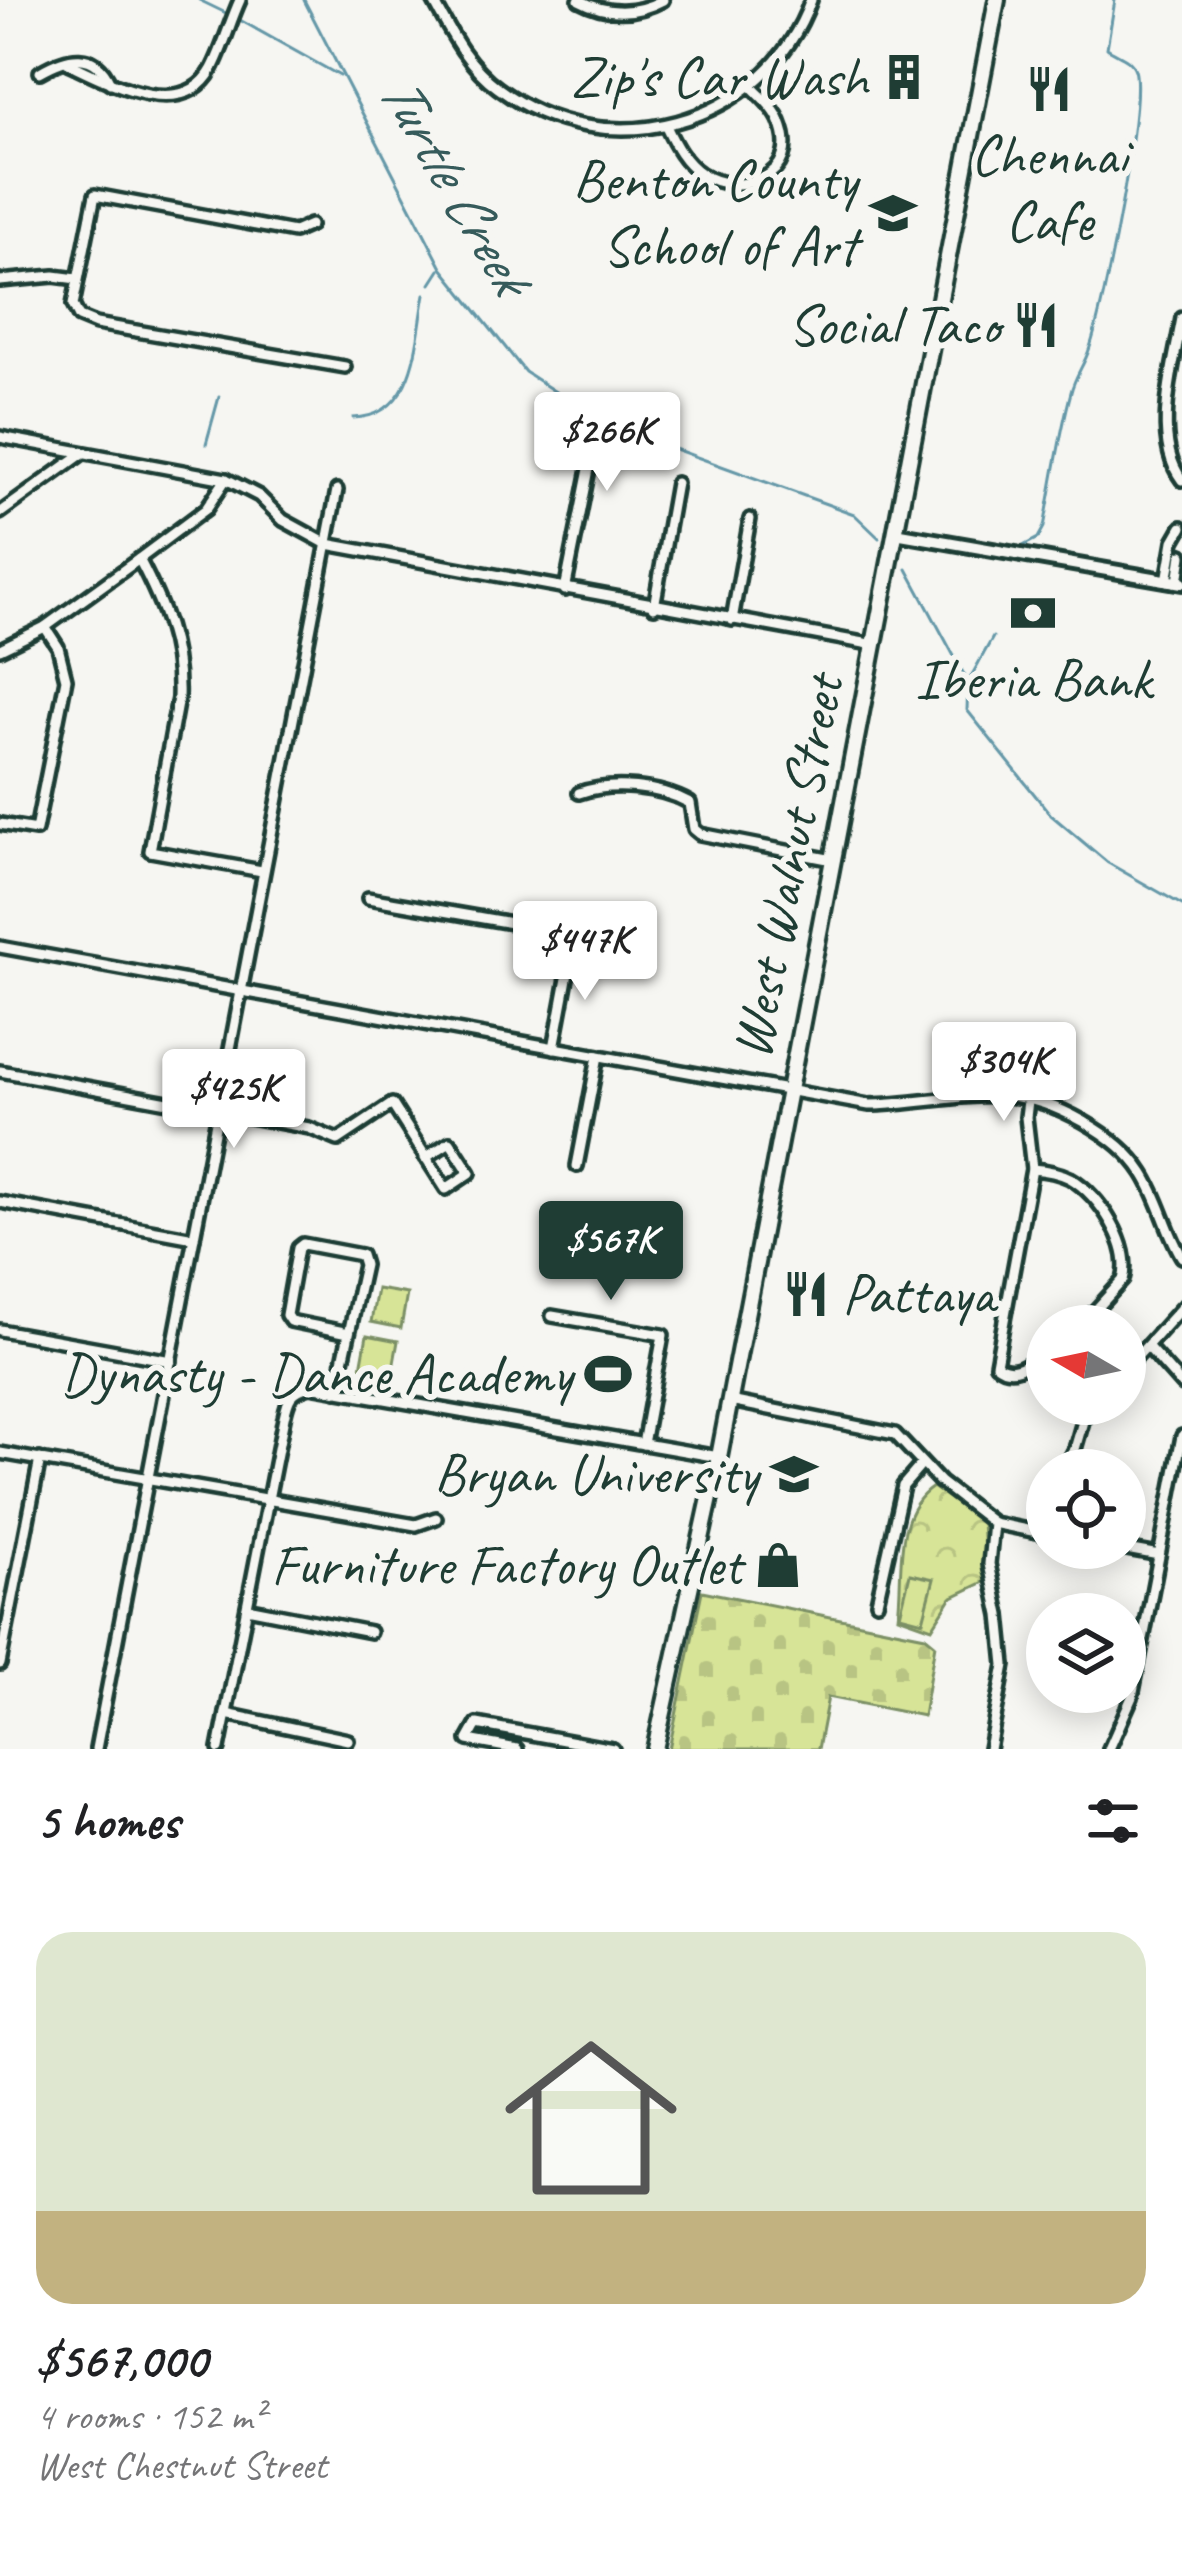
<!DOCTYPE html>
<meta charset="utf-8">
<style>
body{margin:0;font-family:Caveat,sans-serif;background:#f6f6f6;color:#202124;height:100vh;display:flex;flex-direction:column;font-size:45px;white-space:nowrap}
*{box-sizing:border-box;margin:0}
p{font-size:39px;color:#757577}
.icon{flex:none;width:66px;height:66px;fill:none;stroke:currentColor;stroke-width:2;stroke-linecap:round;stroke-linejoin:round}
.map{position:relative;height:1749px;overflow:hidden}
.panel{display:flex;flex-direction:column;background:#fff;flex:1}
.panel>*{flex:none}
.needle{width:78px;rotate:279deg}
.fabs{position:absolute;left:1026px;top:1305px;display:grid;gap:24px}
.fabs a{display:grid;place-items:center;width:120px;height:120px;border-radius:50%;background:#fff;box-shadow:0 6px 30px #0003;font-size:60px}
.price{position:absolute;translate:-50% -102px;padding:0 27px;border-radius:12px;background:#fff;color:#222;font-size:39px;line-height:78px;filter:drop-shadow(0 3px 6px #0008)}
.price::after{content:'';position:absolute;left:50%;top:72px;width:36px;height:27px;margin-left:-18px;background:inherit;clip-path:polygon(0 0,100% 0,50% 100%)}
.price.selected{background:#1f3d34;color:#fff}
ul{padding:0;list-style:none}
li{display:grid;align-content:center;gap:24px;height:636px;padding:0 36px}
li span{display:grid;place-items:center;height:372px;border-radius:36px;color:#555}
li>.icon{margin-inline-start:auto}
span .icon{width:216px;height:216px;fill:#fffc;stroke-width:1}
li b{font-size:51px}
h2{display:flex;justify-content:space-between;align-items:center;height:144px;padding:0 36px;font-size:51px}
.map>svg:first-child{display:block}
.cemetery{fill:url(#cemetery-stones);stroke:#7b9066;stroke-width:3}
.park{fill:url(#park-crowns);stroke:#7b9066;stroke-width:3}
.garden{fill:#d7e497;stroke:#7b9066;stroke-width:3}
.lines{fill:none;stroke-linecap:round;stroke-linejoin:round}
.stream{stroke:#6598a8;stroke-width:3}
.minor-casing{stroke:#1f3d34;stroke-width:18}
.tertiary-casing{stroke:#1f3d34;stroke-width:20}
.primary-casing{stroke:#1f3d34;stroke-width:22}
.minor{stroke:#f6f6f2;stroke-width:9}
.tertiary{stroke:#f6f6f2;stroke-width:10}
.primary{stroke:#f6f6f2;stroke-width:14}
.labels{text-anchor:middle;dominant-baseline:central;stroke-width:12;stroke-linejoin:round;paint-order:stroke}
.poi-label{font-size:57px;fill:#1f3d34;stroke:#f6f6f2;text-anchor:end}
.street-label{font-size:57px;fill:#1f3d34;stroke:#f6f6f2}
.water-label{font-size:60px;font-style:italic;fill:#365b5b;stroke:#f6f6f2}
</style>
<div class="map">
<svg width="1182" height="1749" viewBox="0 0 1182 1749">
<defs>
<pattern id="cemetery-stones" width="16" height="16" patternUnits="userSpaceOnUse" patternTransform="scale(3)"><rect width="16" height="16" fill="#d7e497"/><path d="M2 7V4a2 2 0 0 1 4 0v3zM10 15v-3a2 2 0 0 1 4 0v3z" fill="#b8c483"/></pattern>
<pattern id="park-crowns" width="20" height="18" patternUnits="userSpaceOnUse" patternTransform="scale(3)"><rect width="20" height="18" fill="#d7e497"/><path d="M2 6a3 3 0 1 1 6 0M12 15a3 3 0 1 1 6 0" fill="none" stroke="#b8c483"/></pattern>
</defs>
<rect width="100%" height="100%" fill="#f6f6f2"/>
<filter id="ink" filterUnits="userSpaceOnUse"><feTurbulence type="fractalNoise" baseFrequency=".00833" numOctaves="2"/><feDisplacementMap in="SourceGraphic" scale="24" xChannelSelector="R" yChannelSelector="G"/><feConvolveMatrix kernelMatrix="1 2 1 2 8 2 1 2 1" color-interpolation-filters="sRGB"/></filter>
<g filter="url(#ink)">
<path class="cemetery" d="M702 1591 925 1636 935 1644 923 1716 828 1697 818 1749H669Z"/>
<path class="park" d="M933 1487 982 1522 986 1581 951 1598 932 1628 898 1616C904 1572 892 1515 933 1487Z"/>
<g class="garden">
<path d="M377 1289 407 1294 401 1328 371 1322Z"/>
<path d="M367 1335 398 1341 392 1374 361 1368Z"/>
<path d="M910 1574 934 1579 923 1621 900 1615Z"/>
</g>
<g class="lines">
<g class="stream">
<path d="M199 0 230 15"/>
<path d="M304 0 442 268 525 372 603 423 854 514 879 538"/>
<path d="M238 19 340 76"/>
<path d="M431 284 440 270"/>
<path d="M353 418C417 417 416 340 425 294"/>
<path d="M206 444 219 397"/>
<path d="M1023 546 1038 538 1044 527C1053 482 1059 436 1071 392 1075 376 1084 365 1089 350 1103 313 1145 101 1135 70 1131 58 1117 55 1107 48L1115 0"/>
<path d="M907 569 968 682 967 710 1051 815 1108 863 1182 905"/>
<path d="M968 682 993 637"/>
</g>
<defs>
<g id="minor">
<path d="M433 0C451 33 467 65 498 88 604 168 766 127 811 0"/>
<path d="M579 0C607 15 635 15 663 0"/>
<path d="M68 63C106 81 183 123 212 69 223 48 230 22 240 0"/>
<path d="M40 72C67 56 95 49 110 83"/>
<path d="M667 128C675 145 684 162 700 173 740 199 803 177 780 122 775 108 761 97 751 86"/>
<path d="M310 225 294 232 95 195 73 305 79 317 96 324 345 367"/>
<path d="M0 281 54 276 77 279"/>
<path d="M1182 318C1174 365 1151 439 1182 480"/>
<path d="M0 437 226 479 259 496 283 520 327 544 875 645"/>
<path d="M0 513 83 453"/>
<path d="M139 559C163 605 180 645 178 698L150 851 262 871"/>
<path d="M1167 581 1174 541 1182 527"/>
<path d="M1178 582 1182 555"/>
<path d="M565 590 593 449 566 437"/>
<path d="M654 607 676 483"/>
<path d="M732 620 750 519"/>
<path d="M0 649 45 627 139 559 206 509 226 479"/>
<path d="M579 793C611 782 660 786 690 803L694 829 700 834 833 860"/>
<path d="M0 824 36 830 66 679 58 647 45 627"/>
<path d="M368 898 569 933 574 941 554 1048"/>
<path d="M0 947 869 1105C915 1105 961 1093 1008 1096 1053 1099 1119 1135 1143 1173 1160 1199 1166 1231 1182 1257"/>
<path d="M0 1071 309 1128 338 1140 392 1104 446 1189 470 1173 450 1142 425 1158"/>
<path d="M1030 1084 1026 1117 1032 1169 996 1364C1014 1379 1031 1361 1047 1350"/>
<path d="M577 1166 598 1056"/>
<path d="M1032 1169C1045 1170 1058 1172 1070 1178 1099 1194 1133 1246 1123 1280L1081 1326"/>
<path d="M0 1202 194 1238"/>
<path d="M552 1316 663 1335 643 1444"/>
<path d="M0 1330 171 1361"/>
<path d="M1149 1348 1182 1385"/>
<path d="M1125 1370 1182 1307"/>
<path d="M337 1391 338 1384 364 1265 361 1255 303 1244 298 1248 286 1315 290 1321 349 1333"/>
<path d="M730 1401 895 1434 940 1482 993 1523 1047 1534"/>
<path d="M0 1453 416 1525 436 1518"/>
<path d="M1064 1470 1075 1449 1088 1404"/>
<path d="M1043 1533 1047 1514"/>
<path d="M1121 1548 1159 1555"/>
<path d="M877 1602 903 1486 922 1464"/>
<path d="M247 1608 370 1632"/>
<path d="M0 1664 40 1459"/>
<path d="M226 1714 348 1740"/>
<path d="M96 1749 337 490"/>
<path d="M219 1749 284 1418C288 1399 290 1391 310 1386L719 1457"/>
<path d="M517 1749 468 1740 477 1724 613 1749"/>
<path d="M989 1749 1005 1665 1000 1615 989 1564 993 1523"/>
<path d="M1109 1749 1132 1697 1182 1436"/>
</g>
<path id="tertiary" d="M895 533 1182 583"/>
<path id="primary" d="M655 1749 719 1457 997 0"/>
</defs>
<use href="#minor" class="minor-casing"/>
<use href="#tertiary" class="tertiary-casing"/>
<use href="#primary" class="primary-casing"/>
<use href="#minor" class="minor"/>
<use href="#tertiary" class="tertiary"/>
<use href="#primary" class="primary"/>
</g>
</g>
<defs>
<symbol id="building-bare" viewBox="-9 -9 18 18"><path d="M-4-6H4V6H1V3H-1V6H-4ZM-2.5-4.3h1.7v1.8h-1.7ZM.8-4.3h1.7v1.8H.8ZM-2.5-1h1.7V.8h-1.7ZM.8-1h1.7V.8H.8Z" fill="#1f3d34" stroke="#f6f6f2" stroke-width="2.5" paint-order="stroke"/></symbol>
<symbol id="restaurant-bare" viewBox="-9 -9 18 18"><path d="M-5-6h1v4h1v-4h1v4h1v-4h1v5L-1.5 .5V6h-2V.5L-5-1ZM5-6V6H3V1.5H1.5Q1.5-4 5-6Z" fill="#1f3d34" stroke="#f6f6f2" stroke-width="2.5" paint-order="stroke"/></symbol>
<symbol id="school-bare" viewBox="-9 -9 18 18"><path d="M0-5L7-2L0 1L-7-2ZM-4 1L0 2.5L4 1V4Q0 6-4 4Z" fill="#1f3d34" stroke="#f6f6f2" stroke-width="2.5" paint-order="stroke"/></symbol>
<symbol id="bank-bare" viewBox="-9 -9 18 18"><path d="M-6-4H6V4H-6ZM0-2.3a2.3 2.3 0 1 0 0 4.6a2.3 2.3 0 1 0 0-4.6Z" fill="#1f3d34" stroke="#f6f6f2" stroke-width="2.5" paint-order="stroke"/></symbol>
<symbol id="stadium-bare" viewBox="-9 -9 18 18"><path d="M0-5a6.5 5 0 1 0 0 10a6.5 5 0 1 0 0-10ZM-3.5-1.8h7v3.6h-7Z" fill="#1f3d34" stroke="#f6f6f2" stroke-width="2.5" paint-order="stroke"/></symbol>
<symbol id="university-bare" viewBox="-9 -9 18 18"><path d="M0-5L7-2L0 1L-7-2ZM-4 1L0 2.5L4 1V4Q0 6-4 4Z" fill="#1f3d34" stroke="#f6f6f2" stroke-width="2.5" paint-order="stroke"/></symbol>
<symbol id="shop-bare" viewBox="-9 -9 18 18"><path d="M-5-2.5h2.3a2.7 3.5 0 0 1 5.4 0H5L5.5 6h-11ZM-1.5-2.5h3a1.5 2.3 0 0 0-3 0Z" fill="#1f3d34" stroke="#f6f6f2" stroke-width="2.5" paint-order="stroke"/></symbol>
</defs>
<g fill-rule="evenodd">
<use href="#building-bare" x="871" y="44" width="66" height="66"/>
<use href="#restaurant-bare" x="1016" y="56" width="66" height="66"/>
<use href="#school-bare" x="860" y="180" width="66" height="66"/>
<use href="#restaurant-bare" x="1003" y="292" width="66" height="66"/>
<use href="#bank-bare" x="1000" y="580" width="66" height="66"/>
<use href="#restaurant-bare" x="773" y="1261" width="66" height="66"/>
<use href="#stadium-bare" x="575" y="1341" width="66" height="66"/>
<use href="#university-bare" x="761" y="1441" width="66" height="66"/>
<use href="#shop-bare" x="745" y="1532" width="66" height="66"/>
</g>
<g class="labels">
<g class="poi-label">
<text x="868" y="77">Zip's Car Wash</text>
<text x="1049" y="155" text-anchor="middle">Chennai<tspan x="1049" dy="66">Cafe</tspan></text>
<text x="857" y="180">Benton County<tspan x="857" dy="66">School of Art</tspan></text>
<text x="1000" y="325">Social Taco</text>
<text x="1033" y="679" text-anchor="middle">Iberia Bank</text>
<text x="842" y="1294" text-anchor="start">Pattaya</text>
<text x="572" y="1374">Dynasty - Dance Academy</text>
<text x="758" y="1474">Bryan University</text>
<text x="742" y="1565">Furniture Factory Outlet</text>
</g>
<g class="street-label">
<text transform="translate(787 867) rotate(-79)">West Walnut Street</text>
</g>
<g class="water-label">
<text transform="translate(455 183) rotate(60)">Turtle Creek</text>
</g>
</g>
</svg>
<div class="fabs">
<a><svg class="needle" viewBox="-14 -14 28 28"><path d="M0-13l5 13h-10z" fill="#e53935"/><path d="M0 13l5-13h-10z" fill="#757577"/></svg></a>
<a><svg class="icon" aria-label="locate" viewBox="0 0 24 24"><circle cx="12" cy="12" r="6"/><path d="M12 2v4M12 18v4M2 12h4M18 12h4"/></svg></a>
<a><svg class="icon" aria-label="layers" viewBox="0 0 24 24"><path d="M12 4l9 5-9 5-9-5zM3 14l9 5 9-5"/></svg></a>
</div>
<b class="price" style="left:607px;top:494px">$266K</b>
<b class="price" style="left:585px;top:1003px">$447K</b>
<b class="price" style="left:1004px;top:1124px">$304K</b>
<b class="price" style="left:234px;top:1151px">$425K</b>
<b class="price selected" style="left:611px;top:1303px">$567K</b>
</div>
<section class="panel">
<h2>5 homes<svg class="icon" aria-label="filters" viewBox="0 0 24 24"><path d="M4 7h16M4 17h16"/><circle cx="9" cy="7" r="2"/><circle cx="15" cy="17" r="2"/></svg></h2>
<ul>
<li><span style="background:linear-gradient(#dfe7d0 75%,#c2b280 0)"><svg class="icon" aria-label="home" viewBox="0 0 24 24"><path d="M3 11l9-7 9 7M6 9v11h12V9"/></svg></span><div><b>$567,000</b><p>4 rooms · 152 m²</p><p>West Chestnut Street</p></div></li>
</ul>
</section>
